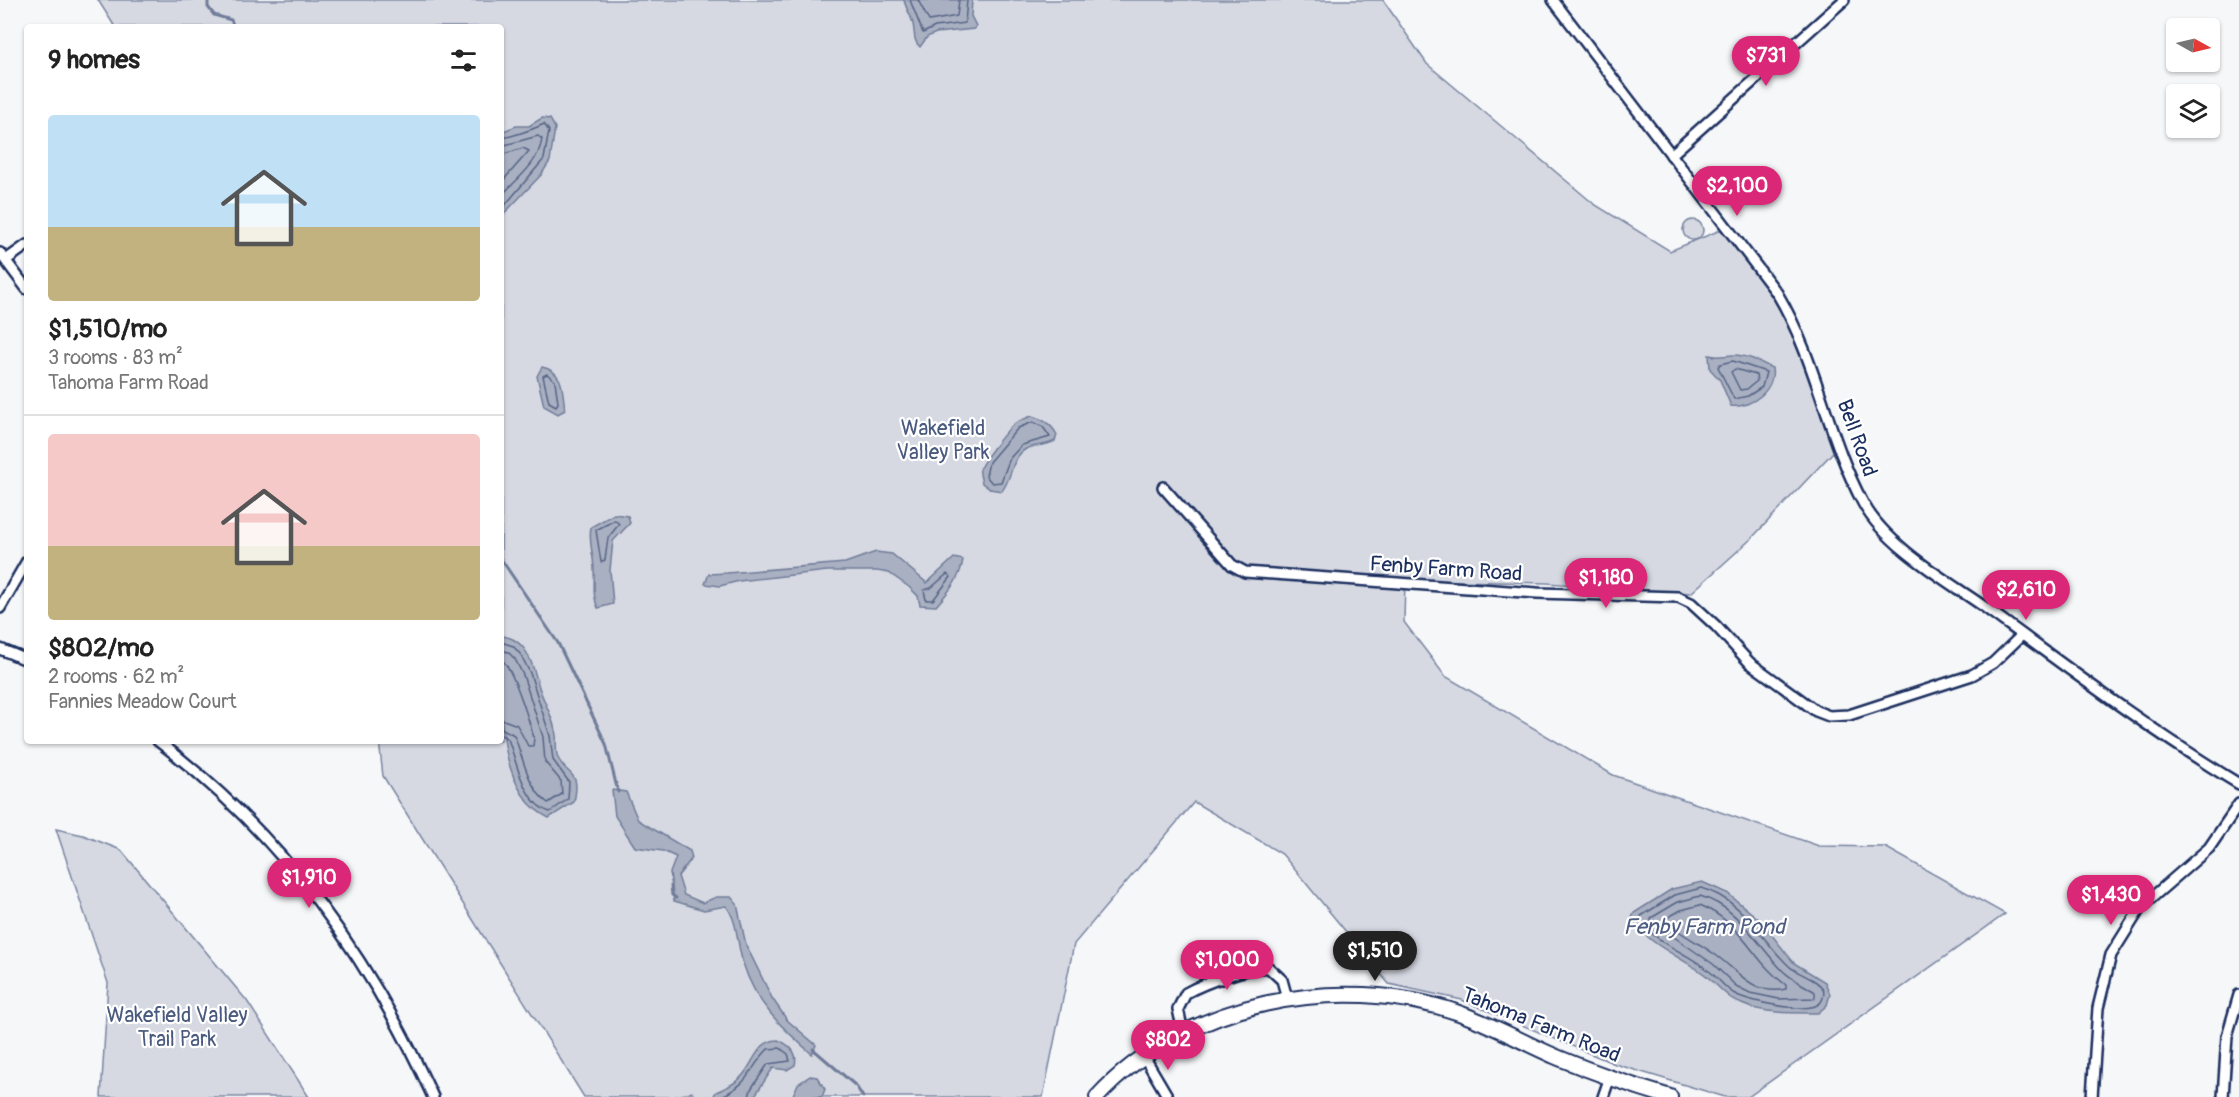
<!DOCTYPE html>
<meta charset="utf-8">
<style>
body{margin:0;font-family:Pangolin,sans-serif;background:#f6f6f6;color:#222;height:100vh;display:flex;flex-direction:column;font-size:22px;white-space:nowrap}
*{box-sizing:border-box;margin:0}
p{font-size:20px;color:#767676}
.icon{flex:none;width:33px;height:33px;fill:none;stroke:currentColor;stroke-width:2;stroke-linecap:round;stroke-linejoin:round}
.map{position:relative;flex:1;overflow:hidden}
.details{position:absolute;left:24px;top:24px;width:480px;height:720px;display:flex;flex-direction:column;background:#fff;border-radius:6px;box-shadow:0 2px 4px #0004}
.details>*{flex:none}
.needle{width:39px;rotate:98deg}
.fabs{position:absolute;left:2166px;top:18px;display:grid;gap:12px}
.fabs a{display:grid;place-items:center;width:54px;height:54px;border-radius:6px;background:#fff;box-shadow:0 2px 4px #0004;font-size:30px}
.price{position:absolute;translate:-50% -51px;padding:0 14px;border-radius:21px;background:#db2777;color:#fff;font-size:20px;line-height:39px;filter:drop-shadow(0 2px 3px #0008)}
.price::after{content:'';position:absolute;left:50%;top:36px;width:18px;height:14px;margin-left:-9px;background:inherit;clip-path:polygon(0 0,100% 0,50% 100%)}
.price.on{background:#222;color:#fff}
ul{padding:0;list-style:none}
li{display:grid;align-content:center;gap:12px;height:318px;padding:0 24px}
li+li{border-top:2px solid #e0e0e0}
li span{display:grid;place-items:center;height:186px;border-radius:6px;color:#555}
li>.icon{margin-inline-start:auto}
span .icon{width:108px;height:108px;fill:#fffc;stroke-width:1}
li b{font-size:26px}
h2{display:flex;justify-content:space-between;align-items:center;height:72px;padding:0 24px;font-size:26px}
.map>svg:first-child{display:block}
.green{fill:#d6d9e2;stroke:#7884a0;stroke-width:1.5}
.water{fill:#a9b0c1;stroke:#707c99;stroke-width:1.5}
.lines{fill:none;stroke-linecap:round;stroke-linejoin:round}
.shore{stroke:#546386;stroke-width:1.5}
.stream{stroke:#707c99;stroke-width:3}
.street-casing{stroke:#1b2f5e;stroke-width:14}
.secondary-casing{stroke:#1b2f5e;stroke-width:18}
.street{stroke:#fff;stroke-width:9}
.secondary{stroke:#fff;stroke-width:14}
.labels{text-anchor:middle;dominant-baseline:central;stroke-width:4.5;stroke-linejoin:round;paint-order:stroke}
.park-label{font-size:21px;fill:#4a5a7f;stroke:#fff}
.street-label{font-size:21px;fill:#1b2f5e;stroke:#fff}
.water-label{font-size:22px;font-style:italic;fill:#4d5c81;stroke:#fff}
</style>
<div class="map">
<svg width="2239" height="1097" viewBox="0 0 2239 1097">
<rect width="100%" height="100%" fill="#f6f7f9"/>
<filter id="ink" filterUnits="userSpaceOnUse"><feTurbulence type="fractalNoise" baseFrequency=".0167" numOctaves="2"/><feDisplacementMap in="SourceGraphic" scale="12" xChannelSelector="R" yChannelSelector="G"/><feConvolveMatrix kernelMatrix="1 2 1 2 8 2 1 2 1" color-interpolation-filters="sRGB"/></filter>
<g filter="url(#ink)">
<g class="green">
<path d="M98 0H1383L1427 64 1594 204 1670 251 1723 229 1757 274 1787 319 1835 450 1751 539 1691 593 1547 583 1405 580 1404 622 1445 676 1613 775 1819 846 1885 847 2005 914 1748 1097H1725L1615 1064 1462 1000 1389 984 1282 854 1194 802 1074 944 1043 1097H696L692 1092 674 1097H584L383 776 379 741H501V27H115Z"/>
<circle cx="1693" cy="230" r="10"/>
<path d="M56 829 83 835 121 850 247 1001 309 1097H101L108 983Z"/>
</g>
<g class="water">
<path d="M904 0H972L971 16 976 26 974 29 936 33 927 37 920 47C913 41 915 33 913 24 911 15 906 9 904 0Z"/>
<path d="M542 118 550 119 555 128 550 161 541 175 501 217V132L516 126H529Z"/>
<path d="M1709 355C1719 358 1724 355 1734 355 1747 355 1760 362 1772 368 1776 389 1751 409 1731 406L1720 380 1710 369Z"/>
<path d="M542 367C565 372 562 391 565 410L558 414 544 406 537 376Z"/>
<path d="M1031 416C1043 419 1052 424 1057 435L1055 441C1046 446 1035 445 1026 449 1011 457 1012 479 1002 491L990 489 982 483C981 478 979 473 980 469 981 463 1008 428 1014 424 1019 420 1026 419 1031 416Z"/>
<path d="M614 514 628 516 630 523 613 541 610 570 613 604 598 608C592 595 595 584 594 570 594 555 588 542 591 527Z"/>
<path d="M876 552 892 554 927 583 954 558 963 560C960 580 948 592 936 606L920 605 918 596 909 587 889 573 877 571H827L739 581 720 586 705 584 709 574 727 573 845 563Z"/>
<path d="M501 636C528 638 533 667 539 687 544 703 554 718 556 735 557 742 555 751 558 758 568 778 581 769 574 802L549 818C492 791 501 689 501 636Z"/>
<path d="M612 790 626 792 638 820 690 851 692 858 678 876 684 895 703 903 716 897H731L737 904 746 945 772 998 787 1020 816 1045 812 1054C782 1028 755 1003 743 963 737 946 738 920 726 906L704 910 674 901 670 873 676 857 663 851 635 847 615 816Z"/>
<path d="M1702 882 1727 893 1760 920 1794 963 1825 982 1830 994 1827 1005 1818 1013C1794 1013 1767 1014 1744 1005 1727 999 1718 985 1704 974 1680 956 1647 945 1632 918L1634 913 1672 889Z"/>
<path d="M778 1040C790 1045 798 1053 795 1065L787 1070 773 1068 754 1097H713L716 1092C728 1087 739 1082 746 1071 756 1057 759 1041 778 1040Z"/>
<path d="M810 1076 817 1077 825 1089 822 1097H792L798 1084Z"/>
</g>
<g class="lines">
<g class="shore">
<path d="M910 0 923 33 935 27 965 23 967 0"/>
<path d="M918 0 929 21 957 16 959 0"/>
<path d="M501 138C511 137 534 129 544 124L549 131 544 159 501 210"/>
<path d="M501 146 538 136 542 139C539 163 517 179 501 196"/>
<path d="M501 155 523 148 529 151 501 183"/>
<path d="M1733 361 1766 372 1762 387 1748 396 1734 399 1718 367 1720 364Z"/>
<path d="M1735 369 1756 375 1757 381 1747 389 1740 390 1731 372Z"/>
<path d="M547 374 555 381 558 403 556 406 549 402 543 376Z"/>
<path d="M1033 422 1043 427 1050 437 1022 445 1010 458 1001 482 992 483 986 476 989 462 1018 428Z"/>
<path d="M615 520 619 524 608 538 605 560 601 562 596 530Z"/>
<path d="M947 574 951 577 933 600H926L924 590 931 588Z"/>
<path d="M501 642 513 646 521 655 530 673 550 736 553 760 569 782 568 799 550 812C523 804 517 762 508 739L501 735"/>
<path d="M501 650 508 652 515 659 523 675 543 737 545 762 561 781 562 794 548 803C528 789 523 757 514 735L501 728"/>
<path d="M501 659C513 668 529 721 534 738L533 746H528L517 725 501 719"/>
<path d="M1701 888C1744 900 1760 939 1789 966 1797 974 1818 979 1823 989 1825 993 1823 999 1821 1002 1811 1016 1746 1001 1733 993 1724 987 1718 978 1709 971 1688 953 1656 944 1640 920L1641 916 1675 895Z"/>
<path d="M1700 896C1739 907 1757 945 1783 971 1792 980 1805 985 1815 992V998L1779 999 1750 993 1736 986 1713 964 1651 921V918L1678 902Z"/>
<path d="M1700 905C1743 923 1753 962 1786 985V989C1754 996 1739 972 1717 956 1701 944 1682 935 1666 922L1667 918 1681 910Z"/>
<path d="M720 1097C751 1083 747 1071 768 1049L780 1048 788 1054 790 1061 768 1064 751 1089 749 1097"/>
</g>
<g class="stream">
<path d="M208 0V7L214 15 231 20 234 27"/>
<path d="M501 559 558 643 606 744 618 792"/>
<path d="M671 886 672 895 676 898"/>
<path d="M813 1049 856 1086 863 1097"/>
</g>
<defs>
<g id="street">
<path d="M1553 0 1777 293C1817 360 1827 436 1863 503 1886 546 1946 580 1986 608 2069 669 2151 731 2239 784"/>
<path d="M1671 155 1844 0"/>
<path d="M0 253 27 289"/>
<path d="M6 260 27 245"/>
<path d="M1163 487 1232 565 1245 572 1537 593 1678 597 1691 603 1716 626 1750 663 1816 711 1829 716 1849 715 1972 675 1993 663 2022 635"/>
<path d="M0 608 27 561"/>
<path d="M0 649 27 660"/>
<path d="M158 741C283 836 368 955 433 1097"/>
<path d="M1213 955 1221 979"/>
<path d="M1183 1032 1178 1009 1186 993C1204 983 1249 966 1269 968L1282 980 1287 998"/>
<path d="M1145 1058 1168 1097"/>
<path d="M1603 1097 1610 1077"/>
<path d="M2092 1097 2098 1008 2111 955 2141 907 2209 848 2239 804"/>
<path d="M2223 1097 2227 1036 2239 995"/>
</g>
<path id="secondary" d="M1097 1097C1185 1002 1338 971 1459 1013 1493 1025 1526 1044 1559 1058 1595 1073 1633 1086 1670 1097"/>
</defs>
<use href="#street" class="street-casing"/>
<use href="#secondary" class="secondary-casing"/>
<use href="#street" class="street"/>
<use href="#secondary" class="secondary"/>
</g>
</g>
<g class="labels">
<g class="park-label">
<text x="943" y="428">Wakefield<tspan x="943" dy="24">Valley Park</tspan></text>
<text x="177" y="1015">Wakefield Valley<tspan x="177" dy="24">Trail Park</tspan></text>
</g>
<g class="street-label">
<text transform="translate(1857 438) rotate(70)">Bell Road</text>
<text transform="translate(1446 569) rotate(4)">Fenby Farm Road</text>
<text transform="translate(1541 1025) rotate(22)">Tahoma Farm Road</text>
</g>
<g class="water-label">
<text x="1704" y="927">Fenby Farm Pond</text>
</g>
</g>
</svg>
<div class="fabs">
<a><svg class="needle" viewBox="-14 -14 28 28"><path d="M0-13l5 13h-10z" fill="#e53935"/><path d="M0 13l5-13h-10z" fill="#767676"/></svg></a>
<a><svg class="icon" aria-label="layers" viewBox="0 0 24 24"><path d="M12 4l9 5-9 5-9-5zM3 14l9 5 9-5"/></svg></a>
</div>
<b class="price" style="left:1766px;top:87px">$731</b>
<b class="price" style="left:1737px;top:217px">$2,100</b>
<b class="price" style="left:1606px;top:609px">$1,180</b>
<b class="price" style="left:2026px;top:621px">$2,610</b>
<b class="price" style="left:309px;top:909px">$1,910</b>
<b class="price" style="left:2111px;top:926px">$1,430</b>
<b class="price on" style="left:1375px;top:982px">$1,510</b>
<b class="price" style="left:1227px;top:991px">$1,000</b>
<b class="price" style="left:1168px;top:1071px">$802</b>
<section class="details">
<h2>9 homes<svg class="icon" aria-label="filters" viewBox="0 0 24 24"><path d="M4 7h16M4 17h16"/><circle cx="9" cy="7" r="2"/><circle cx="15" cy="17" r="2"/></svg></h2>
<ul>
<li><span style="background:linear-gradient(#bfe0f5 60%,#c2b280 0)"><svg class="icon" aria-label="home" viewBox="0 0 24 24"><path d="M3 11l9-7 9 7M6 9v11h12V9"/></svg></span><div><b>$1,510/mo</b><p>3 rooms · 83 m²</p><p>Tahoma Farm Road</p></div></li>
<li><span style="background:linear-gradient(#f6c9c9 60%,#c2b280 0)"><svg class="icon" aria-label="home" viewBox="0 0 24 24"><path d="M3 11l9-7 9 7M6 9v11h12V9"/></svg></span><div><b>$802/mo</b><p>2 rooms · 62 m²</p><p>Fannies Meadow Court</p></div></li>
</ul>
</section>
</div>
